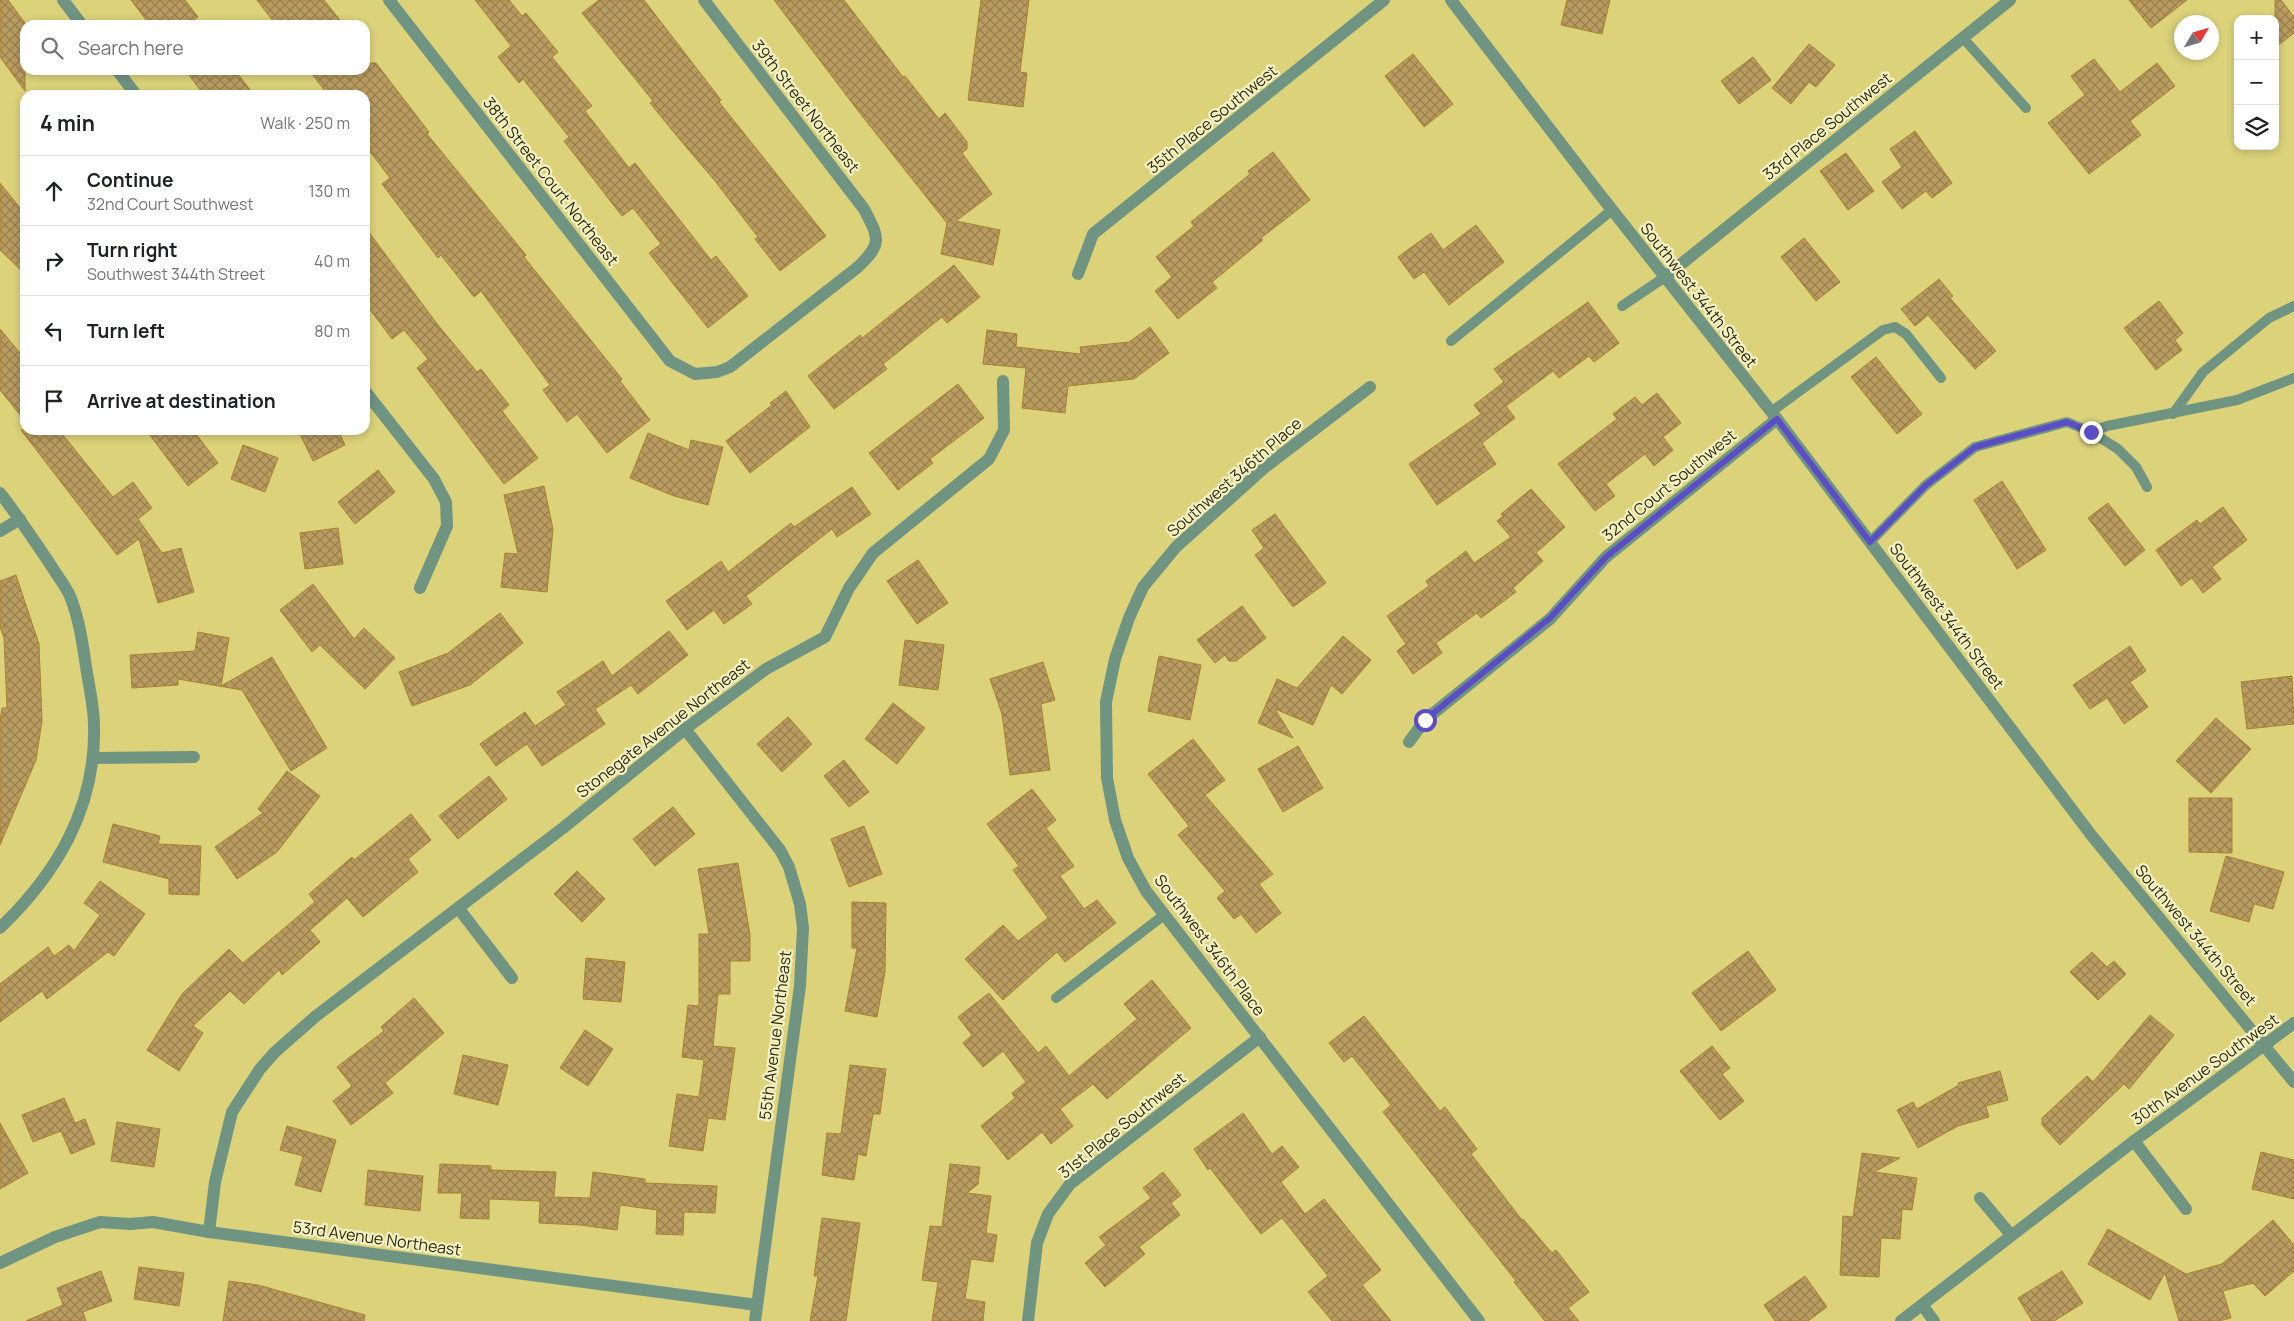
<!DOCTYPE html>
<html lang="en">
<head>
<meta charset="utf-8">
<style>
	:root { --surface:#fff; --page:#f2f2f2; --text:#202124; --muted:#757577; --line:#e0e0e0 }
	body { margin:0; font-family:Manrope,sans-serif; background:var(--page); color:var(--text) }
	.controls { position:absolute; right:15px; top:15px; display:grid; overflow:hidden; border-radius:10px; box-shadow:0 2px 8px #0003 }
	.controls button { width:45px; height:45px; display:grid; place-items:center; padding:0; border:0; border-bottom:1px solid var(--line); background:var(--surface); color:var(--text); font:25px sans-serif }
	.compass { position:absolute; left:2174px; top:15px; width:45px; height:45px; border-radius:50%; background:var(--surface); box-shadow:0 2px 8px #0003; rotate:52deg }
	.stop { position:absolute; width:15px; height:15px; margin:-11px; border:4px solid #5b4dc5; border-radius:50%; background:#fff }
	.stop.end { background:#5b4dc5; border-color:#fff; box-shadow:0 1px 5px #0008 }
	.list { margin:0; padding:0; list-style:none }
	h2 { display:flex; justify-content:space-between; align-items:center; height:65px; margin:0; padding:0 20px; font-size:21px }
	h2 small { font-size:16px; font-weight:400; color:var(--muted) }
	.list li { display:grid; grid-template-columns:32px 1fr auto; gap:15px; align-items:center; box-sizing:border-box; height:70px; padding:0 20px; border-top:1px solid var(--line) }
	.list b { display:block; font-size:19px; white-space:nowrap }
	.list p { margin:0; font-size:16px; white-space:nowrap; color:var(--muted) }
	.list em { font-size:16px; font-style:normal; color:var(--muted) }
	.icon { flex:none; width:28px; height:28px; fill:none; stroke:currentColor; stroke-width:2; stroke-linecap:round; stroke-linejoin:round }
	.map { position:relative; flex:none; width:2294px; height:1321px; overflow:hidden }
	.search { position:absolute; background:var(--surface); box-shadow:0 2px 8px #0003; left:20px; top:20px; width:350px; height:55px; display:flex; align-items:center; gap:12px; box-sizing:border-box; padding:0 18px; border-radius:15px; color:var(--muted); font-size:19px }
	.panel { position:absolute; background:var(--surface); box-shadow:0 2px 8px #0003; left:20px; top:90px; width:350px; height:345px; border-radius:15px }
	.map>svg:first-child { display:block }
	.building { fill:url(#building-cross-hatch); stroke:#a9822f }
	.lines { fill:none; stroke-linecap:round; stroke-linejoin:round }
	.service { stroke:#6f9482; stroke-width:10 }
	.minor { stroke:#6f9482; stroke-width:12 }
	.tertiary { stroke:#6f9482; stroke-width:12 }
	.route { stroke:#5b4dc5; stroke-width:6 }
	.labels { text-anchor:middle; dominant-baseline:central; stroke-width:4.5; stroke-linejoin:round; paint-order:stroke }
	.street-label { font-size:16px; fill:#312d06; stroke:#f5f1c7 }
</style>
</head>
<body>
<div class="map">
<svg width="2294" height="1321" viewBox="0 0 2294 1321">
	<defs>
		<pattern id="building-cross-hatch" width="8" height="8" patternUnits="userSpaceOnUse" patternTransform="scale(1.25)"><rect width="8" height="8" fill="#ba9c61"/><path d="M0 0l8 8M0 8l8-8" fill="none" stroke="#98804e"/></pattern>
	</defs>
	<rect width="100%" height="100%" fill="#dbd27a"/>
	<!-- building -->
	<g class="building">
		<path d="M0,0H8L25,23V91L0,57Z"/>
		<path d="M131,0H185L198,17L187,25H150Z"/>
		<path d="M257,0H324L344,25H276Z"/>
		<path d="M475,0H509L522,16L526,13L558,52L552,57L592,106L585,111L629,168L635,163L711,260L716,256L748,296L708,328L649,253L661,244L633,208L622,216L564,141L569,137L523,79L519,83L498,57L511,46Z"/>
		<path d="M599,0H644L721,100L719,102L826,236L780,271L755,239L758,237L715,181L676,135L650,103L653,101L582,13Z"/>
		<path d="M774,0H844L903,77L905,76L939,119L945,113L967,142V149L962,153L992,194L956,221L1000,230L993,265L941,254L947,223L859,112Z"/>
		<path d="M981,0H1029L1020,72L1027,73L1023,107L968,100Z"/>
		<path d="M1567,0H1610L1602,34L1561,25Z"/>
		<path d="M2129,0H2187L2151,28Z"/>
		<path d="M2275,0H2281L2294,17V33L2275,48Z"/>
		<path d="M1809,44L1835,65L1816,87L1809,82L1791,104L1772,88Z"/>
		<path d="M1413,54L1453,104L1424,127L1385,76Z"/>
		<path d="M1753,57L1771,80L1739,104L1721,81Z"/>
		<path d="M2094,59L2120,92L2157,63L2175,86L2130,121L2141,135L2089,174L2048,123L2085,95L2071,76Z"/>
		<path d="M368,63H376L429,132L427,134L526,255L524,257L622,379L620,381L650,420L607,453L577,414L567,422L543,390L550,385L481,291L474,297L441,255L438,258L382,184L390,178L365,145V95H328L309,70H365V65Z"/>
		<path d="M185,70H235L254,95H204Z"/>
		<path d="M1915,131L1952,183L1932,198L1926,191L1902,209L1882,182L1902,167L1890,149Z"/>
		<path d="M1273,152L1310,200L1261,238L1263,240L1212,282L1217,288L1178,319L1155,291L1172,277L1156,257L1194,226L1191,222L1250,174L1248,171Z"/>
		<path d="M1846,153L1874,191L1848,210L1820,171Z"/>
		<path d="M0,183L25,214V274L0,250Z"/>
		<path d="M1476,225L1504,262L1449,305L1424,272L1414,279L1398,257L1431,233L1443,250Z"/>
		<path d="M365,227L438,325L477,372L481,369L509,405L502,411L538,458L504,484L417,368L428,359L404,330L392,339L365,303Z"/>
		<path d="M1804,238L1840,282L1816,301L1781,257Z"/>
		<path d="M954,265L980,297L947,323L942,317L883,364L887,369L834,409L808,376L860,335L862,338Z"/>
		<path d="M1939,279L1953,296L1950,298L1996,351L1975,369L1928,315L1915,326L1901,309Z"/>
		<path d="M2159,301L2183,333L2175,340L2182,350L2156,370L2124,328Z"/>
		<path d="M1588,302L1619,343L1594,362L1589,356L1559,378L1553,371L1506,406L1515,418L1482,443L1496,464L1437,505L1409,464L1481,414L1474,405L1504,382L1494,369Z"/>
		<path d="M1150,327L1169,353L1134,379L1068,386L1065,413L1022,408L1026,368L983,364L987,330L1017,334L1016,347L1081,354L1080,347L1129,342Z"/>
		<path d="M0,329L25,359V421L0,390Z"/>
		<path d="M1876,357L1922,414L1897,434L1851,377Z"/>
		<path d="M958,384L984,418L930,459L933,463L898,490L869,453Z"/>
		<path d="M786,391L810,427L750,473L726,441L772,405L770,403Z"/>
		<path d="M1657,393L1681,423L1663,437L1673,450L1654,466L1645,454L1606,484L1615,496L1595,511L1558,464L1617,419L1613,414L1635,397L1642,405Z"/>
		<path d="M21,430H59L113,497L133,482L152,508L138,519L162,553L181,548L194,592L158,603L139,539L117,555Z"/>
		<path d="M146,430H193L218,463L188,486Z"/>
		<path d="M298,430H338L345,445L313,461Z"/>
		<path d="M648,433L689,450L691,440L723,447L708,505L674,496L630,478Z"/>
		<path d="M243,445L278,458L265,492L231,479Z"/>
		<path d="M378,470L395,492L355,524L338,502Z"/>
		<path d="M2002,481L2046,550L2017,569L1974,500Z"/>
		<path d="M544,486L553,529L547,592L501,587L505,553L518,554L504,495Z"/>
		<path d="M852,487L871,514L837,537L832,529L746,596L752,604L724,624L714,610L687,630L666,601L721,561L728,572L791,523L794,527Z"/>
		<path d="M1531,489L1565,527L1536,553L1543,561L1513,588L1516,592L1481,618L1477,613L1436,643L1442,653L1413,674L1397,651L1406,644L1387,616L1429,586L1426,581L1466,551L1474,563L1511,537L1497,521L1503,516L1501,514Z"/>
		<path d="M2108,503L2145,550L2125,566L2088,518Z"/>
		<path d="M2223,507L2247,540L2212,567L2221,579L2203,593L2192,578L2181,586L2156,550L2197,520L2200,524Z"/>
		<path d="M1275,514L1326,583L1293,607L1255,555L1264,548L1252,530Z"/>
		<path d="M338,528L343,564L305,569L300,533Z"/>
		<path d="M918,560L948,603L917,624L887,581Z"/>
		<path d="M16,575L39,644L42,721L36,760L0,845V721L2,708H7L4,638L0,627V581Z"/>
		<path d="M313,584L354,639L364,628L395,658L365,689L320,645L312,652L280,610Z"/>
		<path d="M1242,606L1266,638L1236,661H1229L1225,655L1215,663L1197,640Z"/>
		<path d="M500,613L523,643L470,685L412,706L399,672L448,653Z"/>
		<path d="M669,631L688,655L638,694L631,685L595,709L605,724L542,766L527,744L496,766L480,744L525,712L535,726L566,705L557,692L603,661L612,676Z"/>
		<path d="M198,632L229,638L221,686L272,657L327,748L291,771L242,690L178,679V685L132,688L130,655L195,651Z"/>
		<path d="M1343,636L1371,660L1342,694L1331,685L1313,725L1275,709L1293,738L1258,723L1277,679L1297,688Z"/>
		<path d="M905,640L944,645L938,690L899,685Z"/>
		<path d="M2130,646L2146,671L2130,682L2148,707L2124,724L2107,698L2090,709L2073,685Z"/>
		<path d="M1159,656L1201,665L1190,720L1148,711Z"/>
		<path d="M1043,662L1055,700L1041,704L1050,770L1010,775L1002,714L990,679Z"/>
		<path d="M2292,676L2294,724L2247,729L2241,682Z"/>
		<path d="M893,703L925,728L897,764L865,739Z"/>
		<path d="M788,717L812,744L782,772L757,744Z"/>
		<path d="M2216,718L2251,749L2211,793L2176,761Z"/>
		<path d="M1193,739L1225,780L1205,795L1273,874L1259,884L1281,913L1256,933L1241,914L1234,919L1217,898L1225,891L1178,835L1189,826L1148,774Z"/>
		<path d="M1298,746L1323,788L1283,812L1258,769Z"/>
		<path d="M844,760L869,792L849,807L824,776Z"/>
		<path d="M287,771L320,796L277,852L237,879L215,847L263,813L258,809Z"/>
		<path d="M489,776L507,799L458,839L439,816Z"/>
		<path d="M1032,789L1056,820L1046,828L1074,866L1060,876L1084,909L1097,900L1116,923L1065,962L1057,952L1003,1000L965,959L1003,925L1018,941L1048,918L1013,870L1019,866L987,824Z"/>
		<path d="M2189,798H2232V853L2189,852Z"/>
		<path d="M673,807L695,834L655,866L633,839Z"/>
		<path d="M411,814L431,840L408,859L418,872L363,917L347,898L310,930L320,942L282,975L279,970L244,1004L230,991L193,1026L203,1033L179,1071L147,1050L182,994L229,949L243,963L315,902L309,894L352,857L354,860Z"/>
		<path d="M113,824L160,836L158,844L201,846L199,895L169,894V879L103,862Z"/>
		<path d="M864,826L882,874L849,887L831,839Z"/>
		<path d="M2226,856L2284,872L2273,909L2254,904L2249,922L2210,911Z"/>
		<path d="M738,863L750,935V961H730V994H718L713,1046L735,1048L725,1120L708,1118L703,1151L669,1146L677,1094L699,1097L704,1060L682,1057L688,1005L699,1006V934H709L698,869Z"/>
		<path d="M577,871L605,899L582,922L554,894Z"/>
		<path d="M100,881L145,914L114,956L108,952L47,999L42,991L0,1022V984L48,947L54,956L69,945L74,951L100,915L84,903Z"/>
		<path d="M852,902L886,903L885,972L877,1017L845,1011L857,948H852Z"/>
		<path d="M1748,951L1776,990L1721,1031L1692,993Z"/>
		<path d="M2092,952L2107,967L2114,961L2126,974L2098,1000L2070,972Z"/>
		<path d="M586,958L625,962L621,1002L583,999Z"/>
		<path d="M1152,980L1191,1028L1107,1099L1093,1084L1060,1109L1073,1126L1051,1144L1042,1132L1008,1160L981,1126L1015,1098L1012,1093L1026,1082L1003,1051L983,1067L963,1043L972,1035L958,1017L989,993L1038,1053L1046,1046L1069,1076L1137,1019L1124,1004Z"/>
		<path d="M414,998L444,1033L385,1083L393,1093L351,1125L333,1101L352,1086L337,1067L384,1031L381,1027Z"/>
		<path d="M2150,1015L2174,1035L2129,1089L2124,1084L2060,1145L2042,1125V1118L2087,1076L2093,1082Z"/>
		<path d="M1364,1016L1440,1111L1445,1107L1477,1149L1471,1154L1522,1220L1523,1219L1552,1253L1556,1250L1589,1292L1568,1308L1579,1321H1545L1514,1282L1516,1281L1383,1112L1391,1105L1352,1056L1344,1062L1329,1043Z"/>
		<path d="M585,1030L613,1049L588,1086L560,1068Z"/>
		<path d="M1712,1046L1730,1068L1722,1074L1744,1101L1720,1120L1680,1071Z"/>
		<path d="M463,1055L508,1065L498,1105L454,1094Z"/>
		<path d="M850,1065L886,1069L880,1114H873L866,1156L858,1154L854,1180L822,1175L827,1133L841,1134Z"/>
		<path d="M2000,1071L2008,1100L1986,1106L1989,1117L1958,1126L1918,1148L1897,1110L1913,1102L1917,1109L1959,1085L1958,1083Z"/>
		<path d="M64,1098L75,1123L85,1119L95,1144L71,1154L61,1131L33,1142L22,1115Z"/>
		<path d="M1243,1113L1272,1154L1282,1146L1299,1167L1281,1182L1305,1214L1324,1199L1381,1270L1362,1285L1391,1321H1332L1308,1292L1328,1276L1282,1218L1261,1234L1210,1168L1208,1170L1194,1149Z"/>
		<path d="M117,1122L160,1129L154,1167L111,1161Z"/>
		<path d="M0,1123L28,1173L0,1189Z"/>
		<path d="M287,1126L336,1140L321,1192L295,1185L303,1156L280,1150Z"/>
		<path d="M2261,1152L2294,1160V1199L2252,1189Z"/>
		<path d="M1862,1153L1900,1158L1874,1172L1917,1178L1912,1210L1902,1209L1900,1239L1881,1238L1879,1277L1840,1275L1843,1216L1853,1217Z"/>
		<path d="M440,1164L491,1166V1170L556,1172L554,1197L590,1198L593,1172L645,1179V1183L717,1186L715,1213L684,1212L683,1235L656,1234L657,1210L620,1205L617,1230L580,1225L539,1223L540,1201L489,1199V1219L460,1218L462,1193H438Z"/>
		<path d="M950,1164L980,1167L978,1184L967,1193L991,1196L986,1233L997,1235L993,1262L971,1259L965,1299L985,1302L983,1321H932L938,1282L922,1280L930,1226L942,1227Z"/>
		<path d="M368,1170L423,1176L420,1211L365,1205Z"/>
		<path d="M1163,1172L1181,1195L1171,1203L1180,1215L1139,1247L1145,1254L1105,1287L1085,1263L1106,1245L1099,1237L1151,1198L1143,1188Z"/>
		<path d="M822,1218L860,1223L846,1321H810L818,1276H814Z"/>
		<path d="M2273,1220L2294,1245V1271L2265,1296L2253,1283L2223,1291L2231,1318L2219,1321H2179L2165,1273L2150,1300L2088,1264L2108,1229L2186,1274L2222,1264Z"/>
		<path d="M139,1267L184,1273L179,1306L134,1299Z"/>
		<path d="M101,1271L112,1301L83,1312L86,1321H26L63,1305L57,1288Z"/>
		<path d="M2062,1271L2083,1303L2054,1321H2032L2018,1298Z"/>
		<path d="M1805,1276L1827,1307L1808,1321H1775L1764,1305Z"/>
		<path d="M229,1281L258,1285L365,1315L364,1321H223Z"/>
	</g>
	<g class="lines">
		<!-- service -->
		<g class="service">
			<path d="M1963,38L2026,108"/>
			<path d="M1622,306L1665,277"/>
			<path d="M1451,341L1612,210"/>
			<path d="M1771,412L1883,330L1895,327L1906,334L1941,378"/>
			<path d="M2173,414L2203,372L2269,318L2294,306"/>
			<path d="M2091,432L2107,426L2237,400L2294,378"/>
			<path d="M1870,542L1926,485L1975,447L2067,422L2091,432L2118,449L2136,467L2147,487"/>
			<path d="M1056,998L1164,915"/>
		</g>
		<!-- minor -->
		<g class="minor">
			<path d="M63,0L82,25"/>
			<path d="M389,0L670,361L695,374L717,372L730,367L858,267C883,243 879,238 864,209L704,0"/>
			<path d="M117,70L136,95"/>
			<path d="M1078,274L1093,234L1384,0"/>
			<path d="M1665,277L2010,0"/>
			<path d="M1370,387L1264,468L1176,547L1143,587L1129,618L1115,659L1106,702L1107,778L1115,820L1128,858L1146,891L1479,1321"/>
			<path d="M365,391L434,479L446,502L447,526L420,588"/>
			<path d="M0,493C18,516 34,540 50,564C56,574 65,585 70,596C80,621 83,647 87,673C90,690 94,709 94,726C96,808 57,873 0,928"/>
			<path d="M0,531L20,519"/>
			<path d="M685,729L780,850L789,867L800,904L803,928L800,986L755,1321"/>
			<path d="M1409,742L1425,720L1550,619L1606,557L1777,419"/>
			<path d="M93,758L194,757"/>
			<path d="M459,909L512,978"/>
			<path d="M2134,1141L2186,1209"/>
			<path d="M1980,1198L2011,1235"/>
			<path d="M209,1232L215,1182L232,1112L260,1069L275,1052L316,1016L563,828L685,729L766,669L825,637L849,588L873,553L989,459L1004,430L1003,381"/>
			<path d="M0,1263L55,1237L100,1222L130,1224L153,1222L209,1232L757,1305"/>
			<path d="M1922,1305L1934,1321"/>
			<path d="M1028,1321L1037,1243L1048,1214L1070,1184L1260,1037"/>
			<path d="M1901,1321L2134,1141L2294,1023"/>
		</g>
		<!-- tertiary -->
		<path class="tertiary" d="M1451,0L1598,192L1777,419L2092,836L2294,1082"/>
	</g>
	<g class="lines">
		<!-- route -->
		<path class="route" d="M1425,720L1550,618L1606,557L1777,419L1870,542L1926,485L1975,447L2067,422L2091,432"/>
	</g>
	<g class="labels">
		<!-- street labels -->
		<g class="street-label">
			<text transform="translate(806 106) rotate(52)">39th Street Northeast</text>
			<text transform="translate(1212 119) rotate(-39)">35th Place Southwest</text>
			<text transform="translate(1827 126) rotate(-39)">33rd Place Southwest</text>
			<text transform="translate(551 181) rotate(52)">38th Street Court Northeast</text>
			<text transform="translate(1699 295) rotate(52)">Southwest 344th Street</text>
			<text transform="translate(1234 477) rotate(-41)">Southwest 346th Place</text>
			<text transform="translate(1669 485) rotate(-39)">32nd Court Southwest</text>
			<text transform="translate(1947 616) rotate(53)">Southwest 344th Street</text>
			<text transform="translate(663 728) rotate(-38)">Stonegate Avenue Northeast</text>
			<text transform="translate(2196 935) rotate(50)">Southwest 344th Street</text>
			<text transform="translate(1210 945) rotate(53)">Southwest 346th Place</text>
			<text transform="translate(775 1035) rotate(-83)">55th Avenue Northeast</text>
			<text transform="translate(2205 1069) rotate(-36)">30th Avenue Southwest</text>
			<text transform="translate(1122 1125) rotate(-39)">31st Place Southwest</text>
			<text transform="translate(377 1238) rotate(8)">53rd Avenue Northeast</text>
		</g>
	</g>
</svg>
<div class="controls">
<button>+</button>
<button>−</button>
<button><svg class="icon" aria-label="layers" viewBox="0 0 24 24"><path d="M12 4l9 5-9 5-9-5zM3 14l9 5 9-5"/></svg></button>
</div>
<svg class="compass" viewBox="-18 -18 36 36"><path d="M0-13l5 13h-10z" fill="#e53935"/><path d="M0 13l5-13h-10z" fill="#757577"/></svg>
<div class="stop" style="left:1425px;top:720px"></div>
<div class="stop end" style="left:2091px;top:432px"></div>
<div class="search"><svg class="icon" aria-label="search" viewBox="0 0 24 24"><circle cx="10" cy="10" r="6"/><path d="M15 15l6 6"/></svg>Search here</div>
<section class="panel">
<h2>4 min<small>Walk · 250 m</small></h2>
<ul class="list">
<li><svg class="icon" aria-label="ahead" viewBox="0 0 24 24"><path d="M12 20V5M6 11l6-6 6 6"/></svg><div><b>Continue</b><p>32nd Court Southwest</p></div><em>130 m</em></li>
<li><svg class="icon" aria-label="right" viewBox="0 0 24 24"><path d="M7 20v-9h11M14 6l5 5-5 5"/></svg><div><b>Turn right</b><p>Southwest 344th Street</p></div><em>40 m</em></li>
<li><svg class="icon" aria-label="left" viewBox="0 0 24 24"><path d="M17 20v-9H6M10 6l-5 5 5 5"/></svg><div><b>Turn left</b></div><em>80 m</em></li>
<li><svg class="icon" aria-label="arrive" viewBox="0 0 24 24"><path d="M6 21V4h12l-3 4 3 4H6"/></svg><div><b>Arrive at destination</b></div></li>
</ul>
</section>
</div>
</body>
</html>
